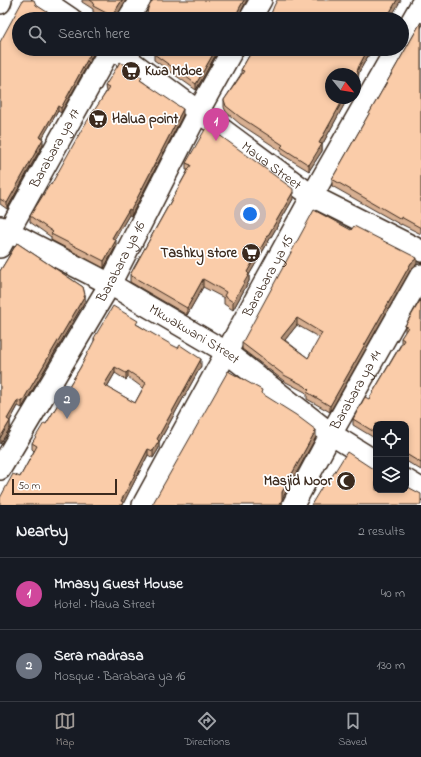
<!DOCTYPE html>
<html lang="en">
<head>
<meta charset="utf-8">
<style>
	:root { --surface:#171b24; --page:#20242c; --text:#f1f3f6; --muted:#9ea1a6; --line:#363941; --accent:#9f9995 }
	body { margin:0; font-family:"Indie Flower",sans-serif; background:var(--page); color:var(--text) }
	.controls { position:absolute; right:12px; bottom:12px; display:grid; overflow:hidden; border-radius:8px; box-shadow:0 2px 6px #0003 }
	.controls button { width:36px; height:36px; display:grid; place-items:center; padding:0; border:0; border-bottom:1px solid var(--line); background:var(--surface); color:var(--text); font:20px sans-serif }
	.compass { position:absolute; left:325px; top:68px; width:36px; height:36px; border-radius:50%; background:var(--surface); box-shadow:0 2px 6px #0003; rotate:120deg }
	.scale { position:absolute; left:12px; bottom:10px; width:105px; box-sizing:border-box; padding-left:4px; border:2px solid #3b2a1e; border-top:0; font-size:11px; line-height:14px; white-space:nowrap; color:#3b2a1e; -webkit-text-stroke:3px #fff; paint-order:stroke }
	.you { position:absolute; left:250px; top:214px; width:14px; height:14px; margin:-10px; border:3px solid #fff; border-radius:50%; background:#1a73e8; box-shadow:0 0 0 6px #1a73e833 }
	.badge { display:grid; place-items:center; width:26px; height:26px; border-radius:50%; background:var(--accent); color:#fff; font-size:13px; font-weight:700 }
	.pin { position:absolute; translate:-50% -33px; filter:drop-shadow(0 1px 2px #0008) }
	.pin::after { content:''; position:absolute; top:21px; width:14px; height:12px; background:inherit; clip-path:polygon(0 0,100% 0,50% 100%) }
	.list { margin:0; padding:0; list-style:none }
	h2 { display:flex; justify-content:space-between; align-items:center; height:52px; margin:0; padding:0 16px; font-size:17px }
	h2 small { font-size:13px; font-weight:400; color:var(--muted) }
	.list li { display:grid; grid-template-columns:26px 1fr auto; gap:12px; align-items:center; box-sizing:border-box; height:72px; padding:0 16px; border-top:1px solid var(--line) }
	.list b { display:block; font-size:15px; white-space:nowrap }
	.list p { margin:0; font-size:13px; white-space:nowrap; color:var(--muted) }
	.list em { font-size:13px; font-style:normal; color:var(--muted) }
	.icon { flex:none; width:22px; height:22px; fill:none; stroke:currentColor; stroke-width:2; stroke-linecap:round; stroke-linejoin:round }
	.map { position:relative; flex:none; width:421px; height:505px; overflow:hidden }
	.search { position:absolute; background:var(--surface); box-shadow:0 2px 6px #0003; left:12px; right:12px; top:12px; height:44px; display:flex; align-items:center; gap:10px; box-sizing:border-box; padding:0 14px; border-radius:22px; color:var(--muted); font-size:15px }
	.sheet { height:196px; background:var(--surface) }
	nav { display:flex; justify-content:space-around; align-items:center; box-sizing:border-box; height:56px; border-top:1px solid var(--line); background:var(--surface); font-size:11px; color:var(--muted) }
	nav a { display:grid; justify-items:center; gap:2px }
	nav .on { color:var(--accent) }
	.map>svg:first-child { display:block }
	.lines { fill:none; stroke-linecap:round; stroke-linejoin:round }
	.minor-casing { stroke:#3b2a1e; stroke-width:24 }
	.minor { stroke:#fff; stroke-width:21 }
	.wall { fill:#d7af91; stroke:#3b2a1e; fill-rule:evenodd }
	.shaded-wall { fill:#af8f76; stroke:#3b2a1e }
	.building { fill:#facca9; stroke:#3b2a1e; fill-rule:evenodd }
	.labels { text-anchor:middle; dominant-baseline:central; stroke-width:3.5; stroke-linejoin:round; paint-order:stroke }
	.poi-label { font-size:14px; font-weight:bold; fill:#3b2a1e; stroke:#fff; text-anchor:start }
	.street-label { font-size:14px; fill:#3b2a1e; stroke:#fff }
</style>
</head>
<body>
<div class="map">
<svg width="421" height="505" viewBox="0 0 421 505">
	<rect width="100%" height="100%" fill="#fff"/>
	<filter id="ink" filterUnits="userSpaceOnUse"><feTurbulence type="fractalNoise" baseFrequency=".025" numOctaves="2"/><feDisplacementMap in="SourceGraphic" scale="8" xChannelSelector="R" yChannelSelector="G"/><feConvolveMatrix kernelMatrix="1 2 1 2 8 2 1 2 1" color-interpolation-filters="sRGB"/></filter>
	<g filter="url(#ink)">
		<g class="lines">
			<!-- minor casing -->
			<g class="minor-casing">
				<g id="minor">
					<path d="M43,0L71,19"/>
					<path d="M0,3L1,0"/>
					<path d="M128,19L140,0"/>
					<path d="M250,19L261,0"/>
					<path d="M402,38L421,5"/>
					<path id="s1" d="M114,49L312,196L421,251"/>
					<path id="s2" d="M0,227L110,284L226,352L331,434L376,462"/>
					<path id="s3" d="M0,247L110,49"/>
					<path id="s4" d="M0,469L110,284L198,112L233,49"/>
					<path d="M406,480L421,489"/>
					<path id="s5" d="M143,505L312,196L396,49"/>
					<path id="s6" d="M293,505L331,434L421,275"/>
				</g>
			</g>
			<!-- minor -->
			<use href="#minor" class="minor"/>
		</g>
		<!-- wall -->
		<g class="wall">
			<path d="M82,0H126L115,19H105L93,12V9L82,2Z"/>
			<path d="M36,5L96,49L61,113L58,111L42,138L43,144L7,209L0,204V42Z"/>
			<path d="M421,22V234L401,224V225L332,186V179Z"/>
			<path d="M148,49H219L196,90L154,60V54L155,53Z"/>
			<path d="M253,49H372L359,72L358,79L322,145V151L309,171L281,154V151L240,124L226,112L224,107V100L241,74V70Z"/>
			<path d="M142,81L183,115L131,216L129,215L115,239L116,246L104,268L51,240V237L30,222V216L51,185L106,92L105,86Z"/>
			<path d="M186,163L293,199L249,275V281L233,310L224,304V298L203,287L187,315L130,282V275L188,170H186Z"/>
			<path d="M351,230L417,264L411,269L330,412L307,399V394L305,392L284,381L242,349V343ZM297,325L320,338L308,358L285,340Z"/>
			<path d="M17,243L83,287L85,295V301L22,408L18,406L10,421V428L0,444V271Z"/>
			<path d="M421,299V470L406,461V424H376V439L353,425V419L369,399L401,344V338L405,332V326Z"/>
			<path d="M138,325L201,366L159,442V448L153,458L148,455L123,504V505L20,477L34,451L32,449V443L46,424L80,368L94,342V338ZM115,373L126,380L128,377L143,388L135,403L107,387Z"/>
		</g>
		<!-- shaded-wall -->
		<g class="shaded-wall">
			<path d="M122,0H126L115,19H112V16Z"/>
			<path d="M244,0H247L237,19H234L240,7Z"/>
			<path d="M397,0H401L390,19H386Z"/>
			<path d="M93,49H96L61,113V108Z"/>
			<path d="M216,49H219L196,90V84Z"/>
			<path d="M368,49H372L359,72L358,79L355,85V78L359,66Z"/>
			<path d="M344,98H348L322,145V151L309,171V165L319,143Z"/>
			<path d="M58,106V111L40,142V137Z"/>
			<path d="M183,109V115L131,216V210Z"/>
			<path d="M43,139V144L7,209V203Z"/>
			<path d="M293,192V199L249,275V281L233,310V302L247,272Z"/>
			<path d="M129,209V215L112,244V238Z"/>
			<path d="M116,240V246L104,268V261Z"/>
			<path d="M417,258V264L411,269L330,412V406L411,263Z"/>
			<path d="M203,279V287L187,315V308Z"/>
			<path d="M85,295V301L22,408V402Z"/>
			<path d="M297,318V325L281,345V338Z"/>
			<path d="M201,359V366L159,442V448L153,458V451L157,439Z"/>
			<path d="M115,367V373L104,392V385Z"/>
			<path d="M128,371V377L126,380V373Z"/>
			<path d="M18,400V406L7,426V419Z"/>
			<path d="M10,421V428L0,444V438Z"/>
			<path d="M316,430V437L282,499V505H279L282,492Z"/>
			<path d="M148,449V455L123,504V505H121V501Z"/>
		</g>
		<!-- building -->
		<g class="building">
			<path d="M23,0H34L36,5L58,19H19V49H93L61,108L58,106L40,137L43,139L7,203L0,199V42Z"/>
			<path d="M90,0H122L112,16L93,6L94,3Z"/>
			<path d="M153,0H244L240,7L234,19H145L147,14L148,8Z"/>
			<path d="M277,0H397L386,19H269L274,6Z"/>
			<path d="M421,22V228L401,217V219L332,179Z"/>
			<path d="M158,49H216L196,84L154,54Z"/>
			<path d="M253,49H368L359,66L357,71L358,72L355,78V74H331V98H344L319,143L322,144L309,165L281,147L283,145L240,117L226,106L224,100L244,71L241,70Z"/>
			<path d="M120,62L142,78L140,80L183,109L131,210L129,209L112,238L116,240L104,261L51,234L53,232L30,216L50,184L51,185L82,129L109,88L105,86Z"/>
			<path d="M207,126L293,189V192L247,272L249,274L233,302L224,296L226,292L203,279L187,308L130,275L191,165L186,163Z"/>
			<path d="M314,210L351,230L354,226L417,258L411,263L330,406L307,392L309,390L305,386L284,375L242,343ZM297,318L322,333L308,358L281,338Z"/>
			<path d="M17,243L83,287L85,295L22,402L18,400L7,419L10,421L0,438V271Z"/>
			<path d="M421,299V463L406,454V424H376V433L353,419L365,397L369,399L404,340L401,338L408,327L405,326Z"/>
			<path d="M113,306L138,321L136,324L172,345L178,348L180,345L201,359L157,439L159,441L153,451L148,449L121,501L123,502L122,505H0V498L13,474L20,477L37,446L32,443L44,423L46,424L80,368L95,339L94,338ZM115,367L126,373L128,371L146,383L135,403L104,385Z"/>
			<path d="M228,371L262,390L261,393L296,415L316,430L282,492V500L279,505H152Z"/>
			<path d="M347,452L376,471V490H406V486L421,494V505H311L326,480L329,481Z"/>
		</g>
	</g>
	<!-- icons -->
	<defs>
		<g id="supermarket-disc" transform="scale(1)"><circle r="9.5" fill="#3b2a1e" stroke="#fff"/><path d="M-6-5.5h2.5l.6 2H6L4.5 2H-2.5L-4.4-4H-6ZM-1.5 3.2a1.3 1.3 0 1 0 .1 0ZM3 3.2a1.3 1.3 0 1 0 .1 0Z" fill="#fff"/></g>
		<g id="mosque-disc" transform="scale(1)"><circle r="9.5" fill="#3b2a1e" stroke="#fff"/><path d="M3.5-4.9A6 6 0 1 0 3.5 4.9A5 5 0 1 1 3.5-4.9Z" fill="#fff"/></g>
	</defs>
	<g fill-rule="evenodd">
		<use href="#supermarket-disc" x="131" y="71"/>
		<use href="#supermarket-disc" x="98" y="119"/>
		<use href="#supermarket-disc" x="251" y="253"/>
		<use href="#mosque-disc" x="346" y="481"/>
	</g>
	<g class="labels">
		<!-- poi labels -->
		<g class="poi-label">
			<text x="145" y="71">Kwa Mdoe</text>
			<text x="112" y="119">Halua point</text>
			<text x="237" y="253" text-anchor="end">Tashky store</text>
			<text x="332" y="481" text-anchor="end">Masjid Noor</text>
		</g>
		<!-- street labels -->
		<g class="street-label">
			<text stroke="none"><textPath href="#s3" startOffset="113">Barabara ya 17</textPath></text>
			<text stroke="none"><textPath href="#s1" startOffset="196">Maua Street</textPath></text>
			<text stroke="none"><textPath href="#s4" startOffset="240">Barabara ya 16</textPath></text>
			<text stroke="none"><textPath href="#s5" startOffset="261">Barabara ya 15</textPath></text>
			<text stroke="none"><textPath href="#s2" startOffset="222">Mkwakwani Street</textPath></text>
			<text stroke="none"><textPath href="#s6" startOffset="131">Barabara ya 14</textPath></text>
		</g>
	</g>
</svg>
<div class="controls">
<button><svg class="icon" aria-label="locate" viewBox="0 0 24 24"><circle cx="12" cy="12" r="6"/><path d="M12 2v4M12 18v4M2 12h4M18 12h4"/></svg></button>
<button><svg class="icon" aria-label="layers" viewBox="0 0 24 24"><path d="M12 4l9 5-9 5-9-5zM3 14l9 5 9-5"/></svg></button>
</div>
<svg class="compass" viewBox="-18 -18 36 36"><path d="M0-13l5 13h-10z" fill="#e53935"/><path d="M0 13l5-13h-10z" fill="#9ea1a6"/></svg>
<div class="scale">50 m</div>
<div class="you"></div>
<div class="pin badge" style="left:216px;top:141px;background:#d1479c">1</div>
<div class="pin badge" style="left:67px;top:419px;background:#6b7280">2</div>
<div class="search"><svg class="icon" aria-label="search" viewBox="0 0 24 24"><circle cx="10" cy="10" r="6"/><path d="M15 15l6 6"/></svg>Search here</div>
</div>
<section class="sheet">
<h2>Nearby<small>2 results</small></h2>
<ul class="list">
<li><span class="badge" style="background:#d1479c">1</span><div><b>Mmasy Guest House</b><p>Hotel · Maua Street</p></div><em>40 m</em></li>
<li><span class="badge" style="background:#6b7280">2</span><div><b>Sera madrasa</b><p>Mosque · Barabara ya 16</p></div><em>130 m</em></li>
</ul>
</section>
<nav>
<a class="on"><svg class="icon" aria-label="map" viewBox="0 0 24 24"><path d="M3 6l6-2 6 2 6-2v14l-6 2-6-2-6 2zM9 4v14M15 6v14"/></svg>Map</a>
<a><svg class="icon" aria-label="directions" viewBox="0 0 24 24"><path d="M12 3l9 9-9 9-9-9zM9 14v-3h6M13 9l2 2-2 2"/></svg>Directions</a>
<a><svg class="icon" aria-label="saved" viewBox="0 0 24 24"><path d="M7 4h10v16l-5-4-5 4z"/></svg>Saved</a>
</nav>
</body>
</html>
